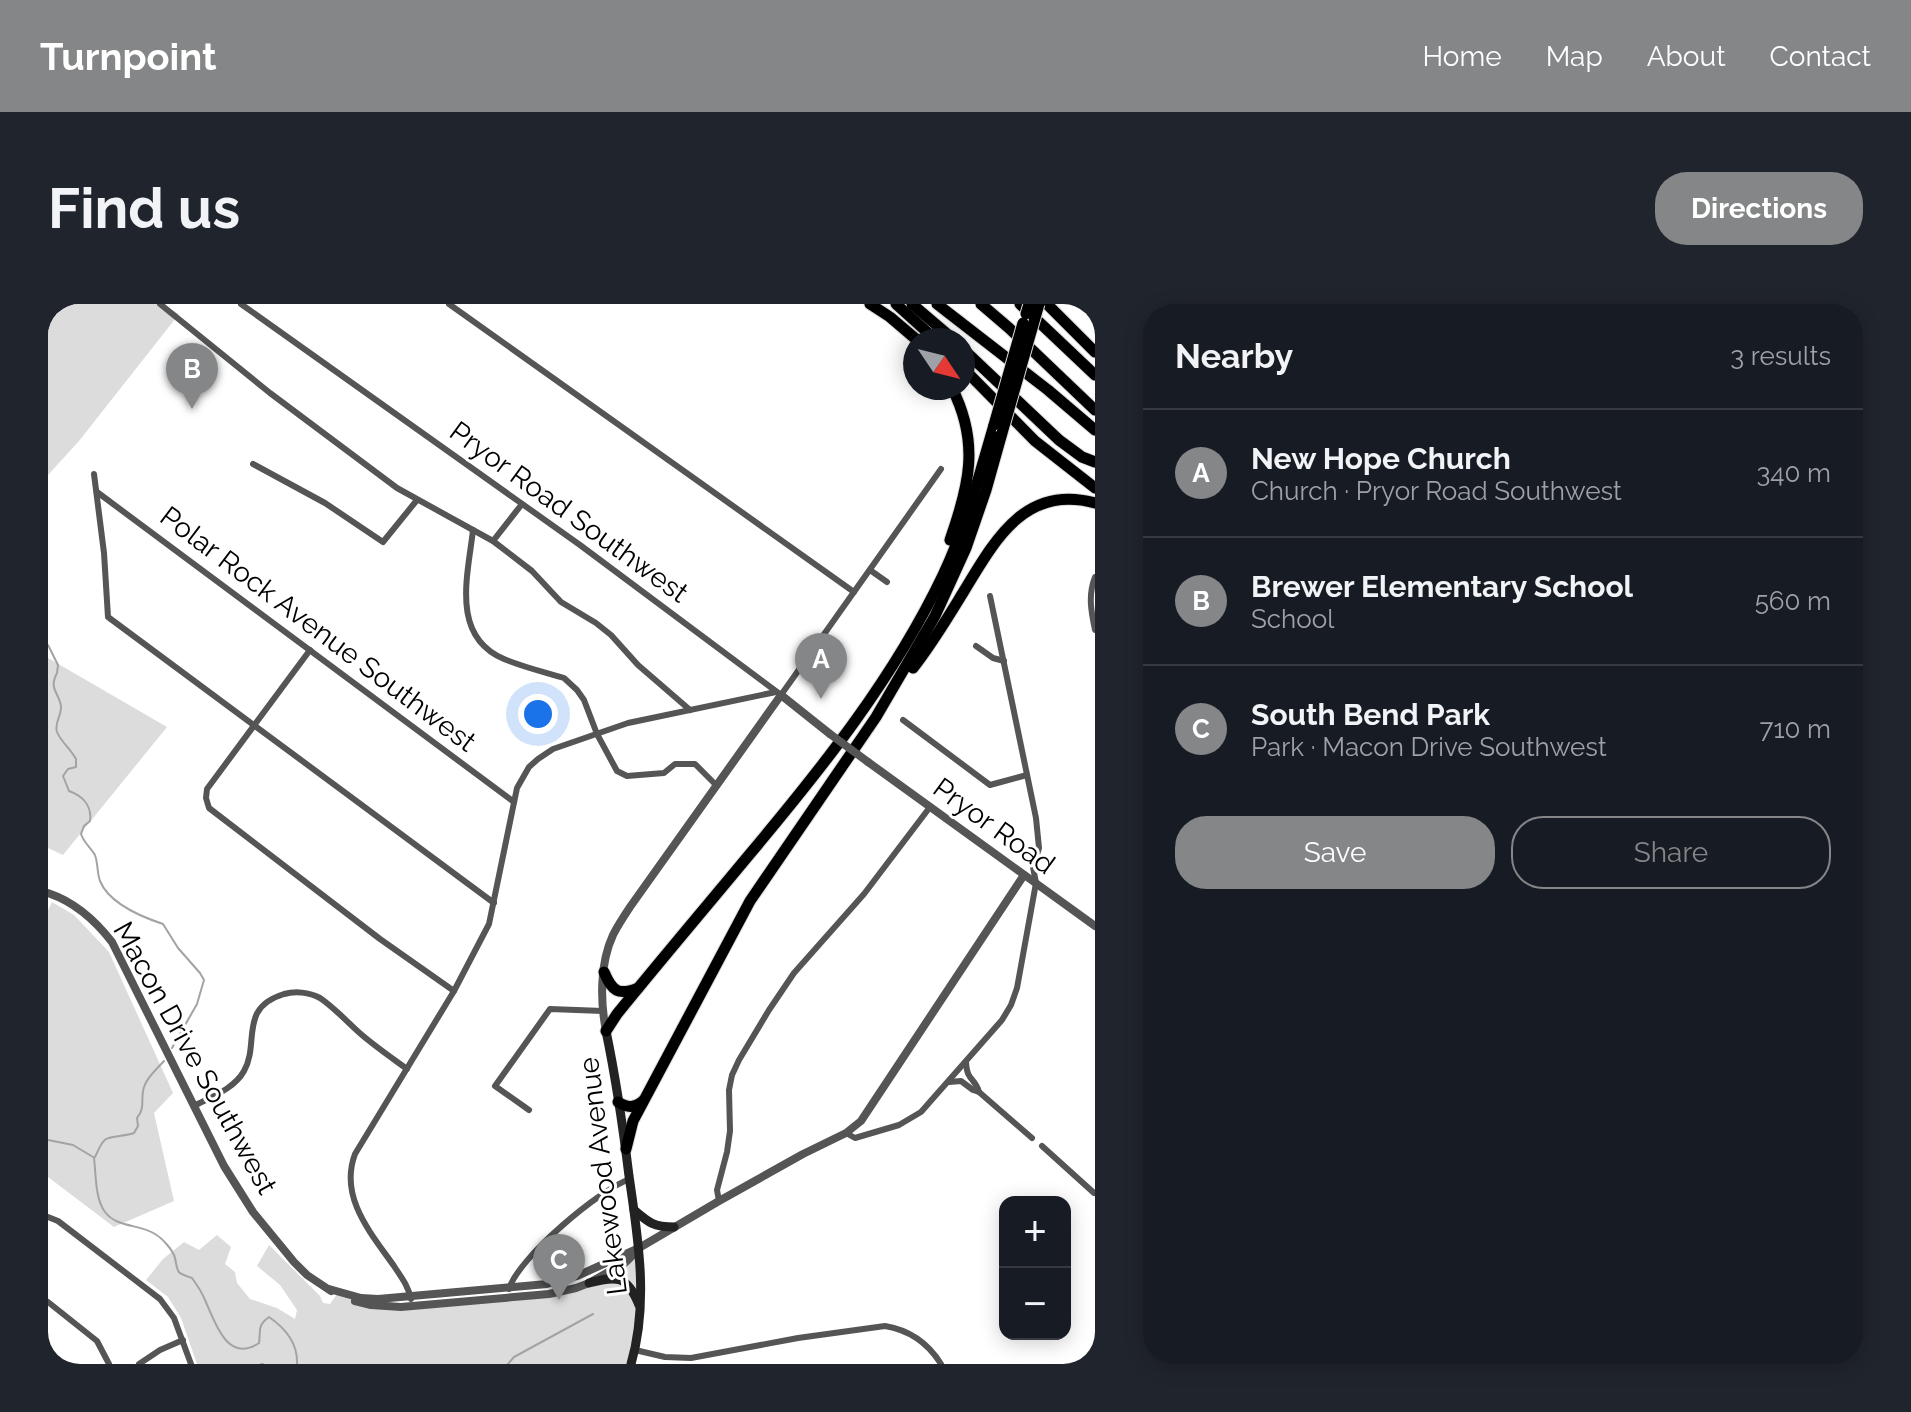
<!DOCTYPE html>
<html lang="en">
<head>
<meta charset="utf-8">
<style>
	:root { --surface:#171b24; --page:#20242c; --text:#f1f3f6; --muted:#9ea1a6; --line:#363941; --accent:#858687 }
	body { margin:0; font-family:Raleway,sans-serif; background:var(--page); color:var(--text) }
	.controls { position:absolute; right:24px; bottom:24px; display:grid; overflow:hidden; border-radius:16px; box-shadow:0 4px 20px #0003 }
	.controls button { width:72px; height:72px; display:grid; place-items:center; padding:0; border:0; border-bottom:2px solid var(--line); background:var(--surface); color:var(--text); font:40px sans-serif }
	.compass { position:absolute; left:855px; top:24px; width:72px; height:72px; border-radius:50%; background:var(--surface); box-shadow:0 4px 20px #0003; rotate:125deg }
	.you { position:absolute; left:490px; top:410px; width:28px; height:28px; margin:-20px; border:6px solid #fff; border-radius:50%; background:#1a73e8; box-shadow:0 0 0 12px #1a73e833 }
	.badge { display:grid; place-items:center; width:52px; height:52px; border-radius:50%; background:var(--accent); color:#fff; font-size:26px; font-weight:700 }
	.pin { position:absolute; translate:-50% -66px; filter:drop-shadow(0 2px 4px #0008) }
	.pin::after { content:''; position:absolute; top:42px; width:28px; height:24px; background:inherit; clip-path:polygon(0 0,100% 0,50% 100%) }
	.list { margin:0; padding:0; list-style:none }
	h2 { display:flex; justify-content:space-between; align-items:center; height:104px; margin:0; padding:0 32px; font-size:34px }
	h2 small { font-size:26px; font-weight:400; color:var(--muted) }
	.list li { display:grid; grid-template-columns:52px 1fr auto; gap:24px; align-items:center; box-sizing:border-box; height:128px; padding:0 32px; border-top:2px solid var(--line) }
	.list b { display:block; font-size:30px; white-space:nowrap }
	.list p { margin:0; font-size:26px; white-space:nowrap; color:var(--muted) }
	.list em { font-size:26px; font-style:normal; color:var(--muted) }
	.actions { display:flex; gap:16px; padding:24px 32px }
	.actions a { flex:1; padding:18px 0; border:2px solid var(--accent); border-radius:32px; text-align:center; font-size:28px; color:var(--accent) }
	.actions .main { background:var(--accent); color:#fff }
	.map { position:relative; flex:none; width:1047px; height:1060px; overflow:hidden; border-radius:32px }
	header { display:flex; align-items:center; gap:48px; box-sizing:border-box; height:112px; padding:0 40px; background:var(--accent); color:#fff }
	header strong { font-size:38px }
	nav { display:flex; gap:44px; margin-inline-start:auto; font-size:28px }
	.intro { display:flex; align-items:center; justify-content:space-between; box-sizing:border-box; height:192px; padding:0 48px }
	h1 { margin:0; font-size:56px }
	.button { padding:20px 36px; border-radius:32px; background:var(--accent); color:#fff; font-size:28px; font-weight:700 }
	main { display:flex; gap:48px; padding:0 48px }
	aside { flex:1; background:var(--surface); border-radius:32px; box-shadow:0 4px 20px #0003 }
	.map>svg:first-child { display:block }
	.green { fill:#dcdcdc }
	.lines { fill:none; stroke-linecap:round; stroke-linejoin:round }
	.stream { stroke:#a3a3a3; stroke-width:2 }
	.motorway-casing { stroke:#dbdbdb; stroke-width:13 }
	.minor { stroke:#555; stroke-width:6 }
	.tertiary { stroke:#555; stroke-width:8 }
	.secondary { stroke:#222; stroke-width:9 }
	.motorway { stroke:#000; stroke-width:11 }
	.motorway-bridge-casing { stroke:#dbdbdb; stroke-width:13; stroke-linecap:butt }
	.tertiary-bridge { stroke:#555; stroke-width:8 }
	.motorway-bridge { stroke:#000; stroke-width:11 }
	.labels { text-anchor:middle; dominant-baseline:central; stroke-width:6; stroke-linejoin:round; paint-order:stroke }
	.street-label { font-size:28px; fill:#000; stroke:#fff }
</style>
</head>
<body>
<header>
<strong>Turnpoint</strong>
<nav><a>Home</a><a>Map</a><a>About</a><a>Contact</a></nav>
</header>
<div class="intro"><h1>Find us</h1><a class="button">Directions</a></div>
<main>
<div class="map">
<svg width="1047" height="1060" viewBox="0 0 1047 1060">
	<rect width="100%" height="100%" fill="#fff"/>
	<!-- green -->
	<g class="green">
		<path d="M0,0H112L131,10L31,137L0,171Z"/>
		<path d="M0,354L119,423L15,551L0,544Z"/>
		<path d="M4,598L26,611L61,648L125,789L106,809L126,897L66,923L0,873V606Z"/>
		<path d="M169,931L183,943L177,960L187,968L189,979L202,995L229,1004L247,1015L249,1006L232,981L209,962L221,941L272,992L275,999L282,1000L289,990L364,1002L528,984L591,944L587,1046L583,1060H149L133,1014L120,993L98,976L115,955L136,938L151,946Z"/>
	</g>
	<g class="lines">
		<!-- stream -->
		<g class="stream">
			<path d="M0,341L10,361L9,369C0,386 12,389 13,403C13,413 6,419 9,428C13,438 23,445 28,455V463L20,465L15,472L21,487C35,492 44,502 42,517L36,522L33,530C36,539 43,544 47,551C50,559 49,569 52,577C61,599 94,613 115,620L130,644L152,669L156,676L149,700L124,744"/>
			<path d="M0,836L25,841L45,853"/>
			<path d="M47,853C50,847 53,838 58,835C63,832 78,832 86,829L90,822L89,814C98,803 92,795 96,783C99,773 109,765 116,757"/>
			<path d="M46,854C48,870 47,895 57,908C69,924 92,920 107,930C114,934 125,946 127,954C130,969 128,969 144,974C149,981 154,988 157,996C167,1018 179,1060 211,1039C213,1025 209,1022 221,1013C237,1024 250,1040 249,1060"/>
			<path d="M213,1060H215"/>
			<path d="M460,1060L466,1053L545,1010"/>
		</g>
		<!-- motorway casing -->
		<g class="motorway-casing">
			<g id="motorway">
				<path d="M822,0L842,13L869,36"/>
				<path d="M848,0L888,36"/>
				<path d="M864,0L906,36"/>
				<path d="M889,0L1000,86L1047,126"/>
				<path d="M933,0L961,24L1047,106"/>
				<path d="M972,0L1047,71"/>
				<path d="M999,0L1047,48"/>
				<path d="M915,45L1011,136L1034,153L1047,158"/>
				<path d="M915,64L987,137L1047,184"/>
				<path d="M902,236C921,182 932,139 904,84"/>
				<path d="M865,364C884,340 900,313 916,287C947,236 977,180 1047,199"/>
				<path d="M556,668C564,687 570,692 590,684"/>
				<path d="M558,727L569,710C612,657 657,604 701,551C774,464 846,374 895,271C918,223 931,172 946,121"/>
				<path d="M570,798C579,804 587,804 595,797"/>
				<path d="M578,845L585,817L702,597L828,413L887,312L918,244L938,186L954,129"/>
			</g>
		</g>
		<!-- minor -->
		<g class="minor">
			<path d="M112,0L222,89L349,184L445,237L484,267L513,298L548,319L563,331L590,361L642,406"/>
			<path d="M193,0L532,241L733,391L893,165"/>
			<path d="M401,0L806,288"/>
			<path d="M205,160L277,199L335,238L369,196"/>
			<path d="M46,170L56,249L60,313L446,599"/>
			<path d="M49,188L466,498"/>
			<path d="M425,226C420,271 402,332 456,355C475,363 496,368 516,374L529,386L536,396L549,430L569,467L579,472L616,469L627,460H647L668,481"/>
			<path d="M445,237L474,200"/>
			<path d="M822,266L839,278"/>
			<path d="M1047,273C1040,291 1043,307 1047,326"/>
			<path d="M928,342L945,354L956,357"/>
			<path d="M262,346L159,485L158,494L161,504L332,635L406,687"/>
			<path d="M855,416L942,481L979,471"/>
			<path d="M918,758C919,778 927,773 931,788"/>
			<path d="M901,778L913,777L925,786L931,788L984,834"/>
			<path d="M146,802C163,793 186,785 196,767C212,739 190,704 236,690C247,687 261,688 272,694C287,704 300,719 314,731C328,743 344,754 359,765"/>
			<path d="M481,806L447,782L502,705L555,707"/>
			<path d="M798,829L807,834L851,821L873,808L954,716L963,701L969,684L988,579L985,563L991,544L988,514L942,292"/>
			<path d="M994,842L1046,889"/>
			<path d="M671,897L669,886L679,848L682,827L681,786L684,771L691,756L721,706L746,669L816,590L882,503"/>
			<path d="M0,913L10,917L112,995L126,1014L143,1060"/>
			<path d="M461,985C470,954 552,885 582,875"/>
			<path d="M363,995C360,981 353,973 346,962C322,928 291,893 307,850L406,687L441,620L469,484L481,463L490,455L505,445L580,419L728,388"/>
			<path d="M0,998L49,1037L61,1060"/>
			<path d="M587,1046L617,1053L643,1054L750,1034L837,1022C861,1026 880,1039 893,1060"/>
			<path d="M91,1060L112,1046L135,1036"/>
		</g>
		<!-- tertiary -->
		<g class="tertiary">
			<path d="M820,458L1047,622"/>
			<path d="M0,589C27,598 47,616 64,638L176,862L205,908L246,958L259,971L283,987"/>
			<path d="M558,727C552,696 552,659 565,631C570,621 576,612 582,603L733,391L782,430"/>
			<path d="M281,985L313,994L330,995L499,980L529,972L591,944L671,897L755,850L798,829L813,817L976,571"/>
			<path d="M307,997L323,1001L353,1003L501,990L528,984L541,979L578,958L591,945"/>
		</g>
		<!-- secondary -->
		<g class="secondary">
			<path d="M558,727C568,775 575,823 581,872C590,934 601,998 583,1060"/>
			<path d="M586,906C601,919 606,923 626,923"/>
			<path d="M541,979C570,971 579,972 591,1001"/>
		</g>
		<!-- motorway -->
		<use href="#motorway" class="motorway"/>
		<!-- motorway-bridge casing -->
		<g class="motorway-bridge-casing">
			<g id="motorway-bridge">
				<path d="M978,10L981,0"/>
				<path d="M946,121L975,19"/>
				<path d="M954,129L991,0"/>
			</g>
		</g>
		<!-- tertiary-bridge -->
		<path class="tertiary-bridge" d="M782,430L820,458"/>
		<!-- motorway-bridge -->
		<use href="#motorway-bridge" class="motorway-bridge"/>
	</g>
	<g class="labels">
		<!-- street labels -->
		<g class="street-label">
			<text transform="translate(521 208) rotate(36)">Pryor Road Southwest</text>
			<text transform="translate(270 325) rotate(37)">Polar Rock Avenue Southwest</text>
			<text transform="translate(946 522) rotate(36)">Pryor Road</text>
			<text transform="translate(147 754) rotate(61)">Macon Drive Southwest</text>
			<text transform="translate(555 872) rotate(-97)">Lakewood Avenue</text>
		</g>
	</g>
</svg>
<div class="controls">
<button>+</button>
<button>−</button>
</div>
<svg class="compass" viewBox="-18 -18 36 36"><path d="M0-13l5 13h-10z" fill="#e53935"/><path d="M0 13l5-13h-10z" fill="#9ea1a6"/></svg>
<div class="you"></div>
<div class="pin badge" style="left:773px;top:395px">A</div>
<div class="pin badge" style="left:144px;top:105px">B</div>
<div class="pin badge" style="left:511px;top:996px">C</div>
</div>
<aside>
<h2>Nearby<small>3 results</small></h2>
<ul class="list">
<li><span class="badge">A</span><div><b>New Hope Church</b><p>Church · Pryor Road Southwest</p></div><em>340 m</em></li>
<li><span class="badge">B</span><div><b>Brewer Elementary School</b><p>School</p></div><em>560 m</em></li>
<li><span class="badge">C</span><div><b>South Bend Park</b><p>Park · Macon Drive Southwest</p></div><em>710 m</em></li>
</ul>
<div class="actions"><a class="main">Save</a><a>Share</a></div>
</aside>
</main>
</body>
</html>
